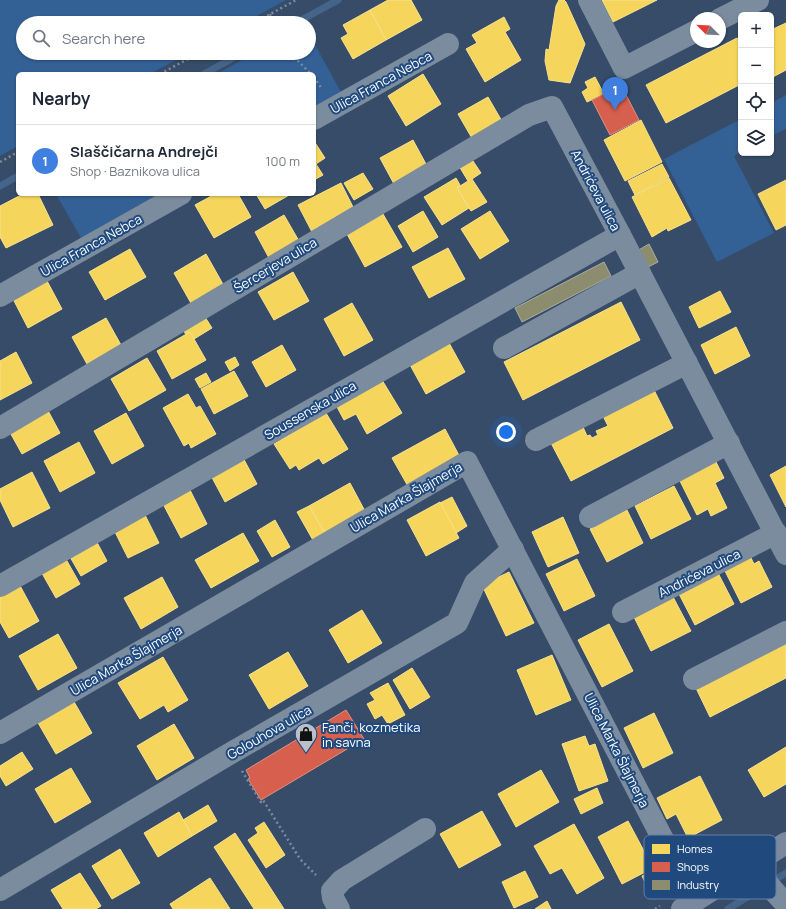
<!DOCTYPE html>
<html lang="en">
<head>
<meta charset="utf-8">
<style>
	:root { --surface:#fff; --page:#f6f6f7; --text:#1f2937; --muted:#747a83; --line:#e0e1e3; --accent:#646d79 }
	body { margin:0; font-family:Manrope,sans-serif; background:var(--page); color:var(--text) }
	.controls { position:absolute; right:12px; top:12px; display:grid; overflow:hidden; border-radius:6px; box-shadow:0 1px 3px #0004 }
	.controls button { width:36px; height:36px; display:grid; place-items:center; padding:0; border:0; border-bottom:1px solid var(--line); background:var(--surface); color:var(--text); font:20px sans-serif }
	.compass { position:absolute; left:690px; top:12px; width:36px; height:36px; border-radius:50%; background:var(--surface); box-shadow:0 1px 3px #0004; rotate:294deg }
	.you { position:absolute; left:506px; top:432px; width:14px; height:14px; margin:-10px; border:3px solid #fff; border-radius:50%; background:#1a73e8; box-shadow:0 0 0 6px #1a73e833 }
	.badge { display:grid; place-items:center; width:26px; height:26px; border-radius:50%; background:var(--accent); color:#fff; font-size:13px; font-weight:700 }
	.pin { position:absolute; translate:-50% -33px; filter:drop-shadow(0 1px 2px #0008) }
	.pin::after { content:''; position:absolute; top:21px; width:14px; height:12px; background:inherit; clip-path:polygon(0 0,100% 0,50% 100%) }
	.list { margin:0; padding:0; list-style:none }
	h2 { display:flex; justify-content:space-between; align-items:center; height:52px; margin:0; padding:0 16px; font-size:17px }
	h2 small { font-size:13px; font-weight:400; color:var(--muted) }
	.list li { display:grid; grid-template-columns:26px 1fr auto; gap:12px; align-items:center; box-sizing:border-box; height:72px; padding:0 16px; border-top:1px solid var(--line) }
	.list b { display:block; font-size:15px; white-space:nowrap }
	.list p { margin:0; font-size:13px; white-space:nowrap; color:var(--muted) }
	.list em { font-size:13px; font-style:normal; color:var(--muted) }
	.icon { flex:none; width:22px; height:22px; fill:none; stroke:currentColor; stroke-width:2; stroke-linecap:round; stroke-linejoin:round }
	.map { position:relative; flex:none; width:786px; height:909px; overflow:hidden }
	.search { position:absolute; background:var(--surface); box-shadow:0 1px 3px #0004; left:16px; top:16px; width:300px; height:44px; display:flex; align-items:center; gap:10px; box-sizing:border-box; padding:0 14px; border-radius:22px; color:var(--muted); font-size:15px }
	.panel { position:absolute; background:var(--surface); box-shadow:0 1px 3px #0004; left:16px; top:72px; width:300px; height:124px; border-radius:6px }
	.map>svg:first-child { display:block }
	.green { fill:#336095 }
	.homes { fill:#f6d55c; stroke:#f9e28d }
	.shops { fill:#d6604d; stroke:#e29082 }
	.industry { fill:#8c8c6e; stroke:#aeae9a }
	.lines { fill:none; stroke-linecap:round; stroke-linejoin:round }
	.stream { stroke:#456489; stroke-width:7 }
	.path { stroke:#7b8c9f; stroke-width:2.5; stroke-dasharray:2 3; stroke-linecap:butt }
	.minor { stroke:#7b8c9f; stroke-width:22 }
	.major { stroke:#7a899e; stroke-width:22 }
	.labels { text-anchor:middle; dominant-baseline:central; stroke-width:4; stroke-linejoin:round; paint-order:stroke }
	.street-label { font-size:13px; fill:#fff; stroke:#204a7e }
	.poi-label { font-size:13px; fill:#fff; stroke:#204a7e; text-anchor:start }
	.key { fill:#204a7e; stroke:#6380a5; stroke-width:1 }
	.key-label { font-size:11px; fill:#fff }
</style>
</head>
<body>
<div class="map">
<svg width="786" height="909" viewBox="0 0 786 909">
	<rect width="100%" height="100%" fill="#364c68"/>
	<!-- green -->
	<g class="green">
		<path d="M0,0H286L244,23H23V53H189L150,74H18V146L0,156Z"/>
		<path d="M309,34L341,92L314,107V74H217L254,53H309Z"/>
		<path d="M786,95V129L771,136V103Z"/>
		<path d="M741,119V152L734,156L774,233L717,262L664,159Z"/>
		<path d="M56,194H159L81,238Z"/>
	</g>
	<!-- homes -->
	<g class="homes">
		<path d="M388,0H411L422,20L386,40L370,10Z"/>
		<path d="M559,0H564L566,2L585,44L570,83L549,80L545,61L546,49L549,50L556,6Z"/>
		<path d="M602,0H657L613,22Z"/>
		<path d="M370,10L386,40L353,59L341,38L348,34L343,25Z"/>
		<path d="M504,17L510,29L505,32L521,60L485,82L466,49L477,43L472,35Z"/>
		<path d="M786,23V70L771,78V30Z"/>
		<path d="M737,38L741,45V84L666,123L646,85Z"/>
		<path d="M423,74L441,104L406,126L388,96Z"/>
		<path d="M595,77L604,94L587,102L582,92L588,88L585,82Z"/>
		<path d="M488,97L503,123L473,140L458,114Z"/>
		<path d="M641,120L662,162L625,181L604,140Z"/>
		<path d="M413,140L427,166L394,184L380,158Z"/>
		<path d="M314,141L325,158L316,164L323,175L314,180Z"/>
		<path d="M471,158L481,173L472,179L487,202L471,211L457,188L468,181L459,166Z"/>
		<path d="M662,164L669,177L635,195L628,181Z"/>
		<path d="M363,173L373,189L354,200L344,183Z"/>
		<path d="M456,178L460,185L457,188L469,208L442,225L424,197Z"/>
		<path d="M669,178L691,220L668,231L667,228L652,237L632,197Z"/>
		<path d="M786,180V225L776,230L758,194Z"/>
		<path d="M341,183L354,209L312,232L298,205Z"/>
		<path d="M23,194H38L53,225L6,248L0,237V206Z"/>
		<path d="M215,194H238L251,217L214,238L195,205Z"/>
		<path d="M256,194H291L265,209Z"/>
		<path d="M423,211L438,237L413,252L398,226Z"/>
		<path d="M490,211L509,241L480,259L461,229Z"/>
		<path d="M383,214L402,247L365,267L347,234Z"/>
		<path d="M284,215L299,241L269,258L255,232Z"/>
		<path d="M448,248L465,279L429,298L412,267Z"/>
		<path d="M130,249L146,277L105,300L89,272Z"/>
		<path d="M206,254L224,286L192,305L174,273Z"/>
		<path d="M293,272L309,301L274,320L258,292Z"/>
		<path d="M46,279L62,309L28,328L12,297Z"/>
		<path d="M720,291L731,312L699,328L689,307Z"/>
		<path d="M621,302L640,340L523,400L504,362Z"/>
		<path d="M352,303L373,340L344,356L324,319Z"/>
		<path d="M205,317L212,328L194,339L190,332L186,335L183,329Z"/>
		<path d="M106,318L121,345L87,364L72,337Z"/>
		<path d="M736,327L750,356L715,374L701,345Z"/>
		<path d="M190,332L206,360L172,379L157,351Z"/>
		<path d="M448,341L465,372L426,394L409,363Z"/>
		<path d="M282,345L296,370L266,387L252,362Z"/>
		<path d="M16,352L32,383L0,400V361Z"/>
		<path d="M235,357L239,365L230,371L225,362Z"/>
		<path d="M147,358L166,390L129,411L111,379Z"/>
		<path d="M234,371L248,396L214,414L201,389Z"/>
		<path d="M206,373L211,382L200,388L195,379Z"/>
		<path d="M382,380L402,413L367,434L356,414L344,420L337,407Z"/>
		<path d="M654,390L673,428L571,481L551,443L583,427L587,436L590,435L592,438L598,435L596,431L608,426L603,416Z"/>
		<path d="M188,394L196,408L200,406L216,434L191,448L189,443L184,446L163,408Z"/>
		<path d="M45,405L60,433L22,454L7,427Z"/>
		<path d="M126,413L144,446L112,464L94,431Z"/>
		<path d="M326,413L348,449L323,464L319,458L299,470L296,465L290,469L274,444Z"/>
		<path d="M445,429L461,459L409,488L392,458Z"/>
		<path d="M79,442L95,473L60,492L44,461Z"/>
		<path d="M240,452L257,484L225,502L208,470Z"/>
		<path d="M715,460L724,478L715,483L727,508L711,516L708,509L697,515L679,479Z"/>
		<path d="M786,466V507L770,475Z"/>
		<path d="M32,472L50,508L13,527L0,500V489Z"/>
		<path d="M350,483L366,513L326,535L309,506Z"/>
		<path d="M674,486L691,519L651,539L635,506Z"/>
		<path d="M189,488L207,524L181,538L162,502Z"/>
		<path d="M452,497L467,526L456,533L440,503Z"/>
		<path d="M440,502L459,538L426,556L407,520Z"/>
		<path d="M309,506L326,535L314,542L297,512Z"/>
		<path d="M142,509L159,543L128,558L111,524Z"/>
		<path d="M627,510L643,543L607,562L590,529Z"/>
		<path d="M563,517L579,553L548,567L532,532Z"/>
		<path d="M275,520L290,547L272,557L257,531Z"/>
		<path d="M243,533L259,561L211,588L195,560Z"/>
		<path d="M93,535L107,561L81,576L66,550Z"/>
		<path d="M63,554L80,584L56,598L39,568Z"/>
		<path d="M749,554L754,564L759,561L772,587L741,603L723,567Z"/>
		<path d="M577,559L595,596L564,611L546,574Z"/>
		<path d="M717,571L734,604L695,625L678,592Z"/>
		<path d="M509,572L534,623L506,636L482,585Z"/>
		<path d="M162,577L178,607L141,629L124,598Z"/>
		<path d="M17,580L39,621L9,638L0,622V590Z"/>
		<path d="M672,595L691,631L651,651L633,615Z"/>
		<path d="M362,610L382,643L348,663L329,630Z"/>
		<path d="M609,624L633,671L602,687L578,640Z"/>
		<path d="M58,634L77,668L38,690L19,656Z"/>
		<path d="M786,643V678L710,717L694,684Z"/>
		<path d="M288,652L308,686L269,709L249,675Z"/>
		<path d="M552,655L571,700L536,715L517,670Z"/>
		<path d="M163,657L188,700L168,712L164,705L140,719L118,683Z"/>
		<path d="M412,668L430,697L410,709L393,680Z"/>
		<path d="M388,683L405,715L388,724L382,715L375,719L367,704L375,700L370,693Z"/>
		<path d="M73,700L92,733L56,754L37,721Z"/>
		<path d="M654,713L673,753L643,768L624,728Z"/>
		<path d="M174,724L194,758L157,780L137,746Z"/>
		<path d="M585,736L589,746L595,744L608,781L579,791L562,744Z"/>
		<path d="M786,747V784L764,797L748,770Z"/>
		<path d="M22,752L33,769L6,786L0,776V766Z"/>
		<path d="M71,768L91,802L55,823L35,789Z"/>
		<path d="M541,770L559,802L516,827L498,794Z"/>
		<path d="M700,776L722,820L688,838L676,814L667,819L657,798Z"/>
		<path d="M597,788L603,803L581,814L574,799Z"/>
		<path d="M208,805L217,821L192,836L183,820Z"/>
		<path d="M482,811L501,845L459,868L440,834Z"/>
		<path d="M179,812L192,836L158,857L144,833Z"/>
		<path d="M628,821L653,868L622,884L598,837Z"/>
		<path d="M264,822L285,855L266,868L248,840L258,833L255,828Z"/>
		<path d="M574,824L604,878L577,894L562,868L550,874L534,846Z"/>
		<path d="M235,833L284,909H254L214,847Z"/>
		<path d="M120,849L140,883L112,899L92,866Z"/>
		<path d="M658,869L667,888L651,895L642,876Z"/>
		<path d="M525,871L538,897L514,908L502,882Z"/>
		<path d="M80,873L101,906L96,909H63L51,890Z"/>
		<path d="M210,878L230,909H173L170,904Z"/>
		<path d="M547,901L551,909H535Z"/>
	</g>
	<!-- shops -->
	<g class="shops">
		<path d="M621,85L639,120L610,135L592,100Z"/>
		<path d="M346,710L364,739L261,800L248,779L250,778L246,770Z"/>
	</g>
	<!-- industry -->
	<g class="industry">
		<path d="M649,244L658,262L646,268L637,251Z"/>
		<path d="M604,262L611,276L522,322L515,308Z"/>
	</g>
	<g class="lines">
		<!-- stream -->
		<g class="stream">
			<path d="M296,23L338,0"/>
			<path d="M204,74L242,53"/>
			<path d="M0,186L18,176"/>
			<path d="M728,909L786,873"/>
		</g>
		<!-- path -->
		<g class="path">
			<path d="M270,14L274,23"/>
			<path d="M254,23L296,0"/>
			<path d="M278,23L290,21L293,23"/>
			<path d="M291,53L294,57L311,74"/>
			<path d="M160,74L199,53"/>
			<path d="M314,77L322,89"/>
			<path d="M0,162L18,152"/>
			<path d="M242,771L261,802L263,800L300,859L316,875"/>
			<path d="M655,909L660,906"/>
		</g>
		<!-- minor -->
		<g class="minor">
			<path d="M589,0L624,68L696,31"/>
			<path d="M720,19L758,0"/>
			<path d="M314,119L448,44"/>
			<path d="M0,296L181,194"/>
			<path d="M504,348L640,273"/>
			<path d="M0,428L529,115L552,107L620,235L786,554"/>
			<path d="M536,440L687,363"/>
			<path d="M590,517L729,443"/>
			<path d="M0,586L620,235"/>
			<path d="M623,612L776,533"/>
			<path d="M694,679L786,632"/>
			<path d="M0,733L467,462L695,901"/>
			<path d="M754,864C763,879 773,891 786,904"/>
			<path d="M0,890L231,753L457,623L475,583L513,549"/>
			<path d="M339,909L333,898L332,891L342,880L425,829"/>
		</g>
		<!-- major -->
		<path class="major" d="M682,909L786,843"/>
	</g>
	<!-- icons -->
	<defs>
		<g id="shop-pin" transform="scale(1.15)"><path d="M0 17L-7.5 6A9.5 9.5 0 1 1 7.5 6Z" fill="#b9c0ca" stroke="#204a7e"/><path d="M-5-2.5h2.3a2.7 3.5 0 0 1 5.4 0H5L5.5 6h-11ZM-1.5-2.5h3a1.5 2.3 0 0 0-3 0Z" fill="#111"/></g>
	</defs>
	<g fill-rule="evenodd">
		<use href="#shop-pin" x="306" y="734"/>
	</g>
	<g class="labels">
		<!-- street labels -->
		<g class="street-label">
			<text transform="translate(381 82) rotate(-29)">Ulica Franca Nebca</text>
			<text transform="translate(596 190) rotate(62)">Andrićeva ulica</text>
			<text transform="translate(91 245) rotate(-29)">Ulica Franca Nebca</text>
			<text transform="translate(275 265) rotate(-31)">Šercerjeva ulica</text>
			<text transform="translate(310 410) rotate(-30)">Soussenska ulica</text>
			<text transform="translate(406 497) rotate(-30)">Ulica Marka Šlajmerja</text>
			<text transform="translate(699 573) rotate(-27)">Andrićeva ulica</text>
			<text transform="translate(126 660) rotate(-30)">Ulica Marka Šlajmerja</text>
			<text transform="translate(269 732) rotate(-30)">Golouhova ulica</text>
			<text transform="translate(617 750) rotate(63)">Ulica Marka Šlajmerja</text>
		</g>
		<!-- poi labels -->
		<g class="poi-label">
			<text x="322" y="727">Fanči, kozmetika<tspan x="322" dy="15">in savna</tspan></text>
		</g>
	</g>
	<!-- legend -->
	<rect x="644" y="835" width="132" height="64" rx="6" class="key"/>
	<rect x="652" y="844" width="18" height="10" fill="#f6d55c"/>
	<rect x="652" y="862" width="18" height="10" fill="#d6604d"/>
	<rect x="652" y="880" width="18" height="10" fill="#8c8c6e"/>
	<g class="key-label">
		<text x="677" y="853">Homes</text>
		<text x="677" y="871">Shops</text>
		<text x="677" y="889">Industry</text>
	</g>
</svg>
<div class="controls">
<button>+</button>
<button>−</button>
<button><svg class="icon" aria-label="locate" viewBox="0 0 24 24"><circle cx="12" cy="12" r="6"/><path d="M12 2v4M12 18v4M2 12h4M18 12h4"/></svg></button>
<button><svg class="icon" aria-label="layers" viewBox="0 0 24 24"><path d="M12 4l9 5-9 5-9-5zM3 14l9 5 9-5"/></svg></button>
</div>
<svg class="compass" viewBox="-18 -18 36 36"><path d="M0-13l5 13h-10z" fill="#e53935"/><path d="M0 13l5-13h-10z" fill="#747a83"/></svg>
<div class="you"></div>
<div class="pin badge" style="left:615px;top:110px;background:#3f7fe0">1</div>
<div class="search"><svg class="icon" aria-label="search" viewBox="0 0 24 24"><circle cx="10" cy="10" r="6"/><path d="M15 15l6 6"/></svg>Search here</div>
<section class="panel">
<h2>Nearby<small></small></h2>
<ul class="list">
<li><span class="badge" style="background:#3f7fe0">1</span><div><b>Slaščičarna Andrejči</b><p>Shop · Baznikova ulica</p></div><em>100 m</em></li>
</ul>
</section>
</div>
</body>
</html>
